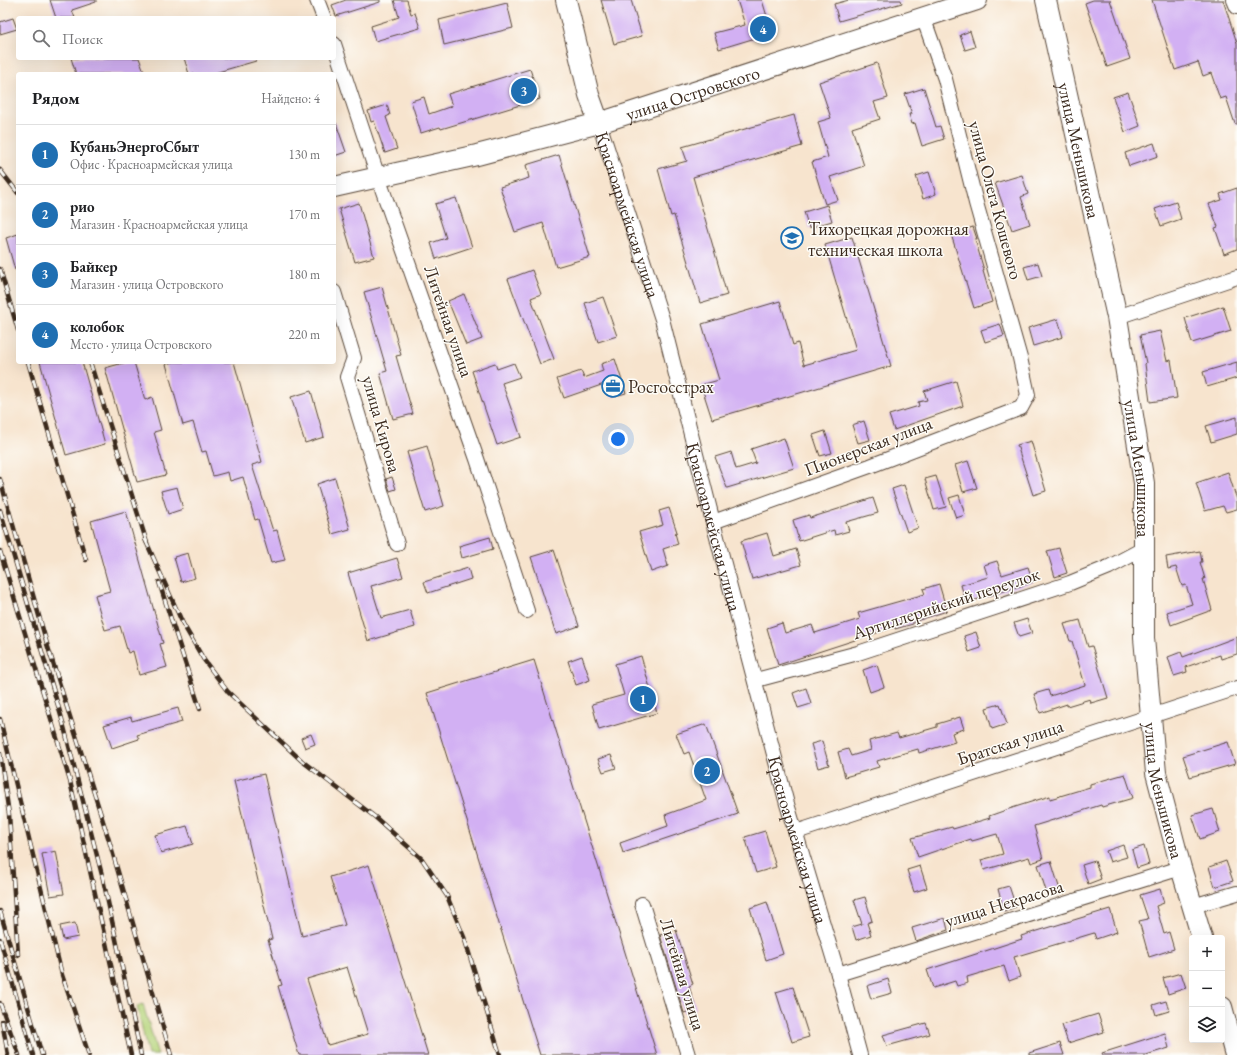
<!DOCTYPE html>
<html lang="ru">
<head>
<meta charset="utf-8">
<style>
	:root { --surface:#fff; --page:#f6f6f6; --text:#202124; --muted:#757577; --line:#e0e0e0; --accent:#1f6fb2 }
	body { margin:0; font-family:"EB Garamond",serif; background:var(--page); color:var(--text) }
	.controls { position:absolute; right:12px; bottom:12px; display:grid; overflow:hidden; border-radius:4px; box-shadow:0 4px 16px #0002 }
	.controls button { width:36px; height:36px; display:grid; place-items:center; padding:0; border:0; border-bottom:1px solid var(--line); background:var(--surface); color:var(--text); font:20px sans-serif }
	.you { position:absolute; left:618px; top:439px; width:14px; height:14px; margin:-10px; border:3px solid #fff; border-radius:50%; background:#1a73e8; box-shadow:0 0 0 6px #1a73e833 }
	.badge { display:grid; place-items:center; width:26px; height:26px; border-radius:50%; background:var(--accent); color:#fff; font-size:13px; font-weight:700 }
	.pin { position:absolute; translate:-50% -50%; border:2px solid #fff; box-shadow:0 1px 4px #0006 }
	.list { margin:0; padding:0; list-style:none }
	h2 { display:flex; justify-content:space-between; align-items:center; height:52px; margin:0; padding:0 16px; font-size:17px }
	h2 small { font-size:13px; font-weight:400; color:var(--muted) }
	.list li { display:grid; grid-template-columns:26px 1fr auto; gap:12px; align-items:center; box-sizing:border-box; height:60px; padding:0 16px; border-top:1px solid var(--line) }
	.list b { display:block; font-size:15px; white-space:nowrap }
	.list p { margin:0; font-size:13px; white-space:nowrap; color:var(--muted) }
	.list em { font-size:13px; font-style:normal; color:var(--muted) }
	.icon { flex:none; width:22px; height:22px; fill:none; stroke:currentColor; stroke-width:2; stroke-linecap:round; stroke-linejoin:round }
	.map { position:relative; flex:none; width:1237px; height:1055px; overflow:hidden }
	.search { position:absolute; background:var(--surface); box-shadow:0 4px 16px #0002; left:16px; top:16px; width:320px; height:44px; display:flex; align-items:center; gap:10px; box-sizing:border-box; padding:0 14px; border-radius:4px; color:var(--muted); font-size:15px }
	.panel { position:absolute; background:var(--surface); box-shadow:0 4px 16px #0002; left:16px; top:72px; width:320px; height:292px; border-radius:4px }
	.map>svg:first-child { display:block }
	.green { fill:#b6d47b; stroke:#787f4c }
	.building { fill:#d2b0f3; fill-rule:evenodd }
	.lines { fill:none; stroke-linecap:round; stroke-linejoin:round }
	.street-casing { stroke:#574638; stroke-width:16 }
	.secondary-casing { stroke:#574638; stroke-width:22 }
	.street { stroke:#fff; stroke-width:14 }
	.secondary { stroke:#fff; stroke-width:20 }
	.rail-casing { stroke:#3b2a1e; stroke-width:4.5 }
	.rail { stroke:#fdfcf7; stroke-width:3; stroke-dasharray:9; stroke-linecap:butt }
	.labels { text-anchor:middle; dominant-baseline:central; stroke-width:3; stroke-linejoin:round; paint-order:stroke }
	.street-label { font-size:18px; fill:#3b2a1e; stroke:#fdfcf7 }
	.poi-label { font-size:18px; fill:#3b2a1e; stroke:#fdfcf7; text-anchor:start }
</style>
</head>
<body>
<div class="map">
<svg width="1237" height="1055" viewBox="0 0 1237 1055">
	<rect width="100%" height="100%" fill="#fdfcf7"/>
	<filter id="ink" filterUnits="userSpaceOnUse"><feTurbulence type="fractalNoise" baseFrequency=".025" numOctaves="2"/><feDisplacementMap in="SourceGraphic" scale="8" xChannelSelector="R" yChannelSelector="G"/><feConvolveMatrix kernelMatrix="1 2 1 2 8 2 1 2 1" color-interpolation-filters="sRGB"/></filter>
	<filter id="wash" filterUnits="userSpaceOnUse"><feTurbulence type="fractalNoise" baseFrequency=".012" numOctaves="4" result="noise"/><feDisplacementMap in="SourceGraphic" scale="16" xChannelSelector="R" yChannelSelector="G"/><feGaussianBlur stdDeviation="0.9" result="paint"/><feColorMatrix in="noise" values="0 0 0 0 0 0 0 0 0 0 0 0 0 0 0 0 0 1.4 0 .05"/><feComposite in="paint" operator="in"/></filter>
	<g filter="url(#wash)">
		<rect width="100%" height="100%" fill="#f7e4ce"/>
		<!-- green -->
		<path class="green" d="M143,1004L158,1055H148L137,1006Z"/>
		<g id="blocks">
			<!-- building -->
			<g class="building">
				<path d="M50,0H96V2L72,10L75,18H56Z"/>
				<path d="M346,0H380V2L336,16L332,5Z"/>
				<path d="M394,0H407L411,14L415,13L420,28L375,41L371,26L399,17Z"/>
				<path d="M601,0H631L642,36L614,44Z"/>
				<path d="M737,0H762L772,33L719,49L714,33L745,25Z"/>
				<path d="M849,0H901L902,3L839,21L834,4Z"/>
				<path d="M1093,0H1110L1130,59L1107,67L1085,3Z"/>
				<path d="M1152,0H1223L1237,43V124H1235L1226,97L1220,99L1211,73L1203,76L1198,62L1175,70Z"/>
				<path d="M507,3L513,28L444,45L439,20Z"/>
				<path d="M13,18L17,29L0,34V22Z"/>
				<path d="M970,31L975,47L965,50L960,35Z"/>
				<path d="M71,58H139L145,74H76Z"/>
				<path d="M184,58H256V61L211,74H189Z"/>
				<path d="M877,63L888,98L874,102L880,119L852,128L864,166L830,177L838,200L825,204L812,162L828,157L818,122L831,118L819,82Z"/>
				<path d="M530,69L540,99L441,129L440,127L421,133L411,101L424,97L429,114L452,106L448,94Z"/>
				<path d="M924,88L936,127L940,126L944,139L922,146L915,123L912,124L909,114H912L905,94Z"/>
				<path d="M1128,92L1140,126L1125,132L1113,97Z"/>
				<path d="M387,105L390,115L386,117L397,149L385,153L374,121L371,122L368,111Z"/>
				<path d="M794,115L802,146L693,177L727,295L700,303L674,215L671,216L658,169L687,161L682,147Z"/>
				<path d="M334,123H336L346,152L334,156Z"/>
				<path d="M1154,143L1158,156L1129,166L1125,153Z"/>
				<path d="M559,155L590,257L556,267L543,223L515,232L500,187L529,178L526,165Z"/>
				<path d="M929,172L936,194L923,199L916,176Z"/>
				<path d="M1022,175L1028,194L1021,197L1030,224L1012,230L995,183Z"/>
				<path d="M1237,188V249L1224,254L1215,228L1218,227L1209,204L1222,200L1220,194Z"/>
				<path d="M456,198L472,247L436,259L431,243L446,238L435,204Z"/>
				<path d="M1176,202L1181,219L1161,226L1155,209Z"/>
				<path d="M359,203L374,257L355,262L339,209Z"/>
				<path d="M827,205L832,221L809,228L804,212Z"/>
				<path d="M973,227L977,239H975L984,270L983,271L992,302L974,308L951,234Z"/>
				<path d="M18,234V270H15L6,238Z"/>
				<path d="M852,237L891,366L712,419L701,385L719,380L702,324L780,301L793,345L798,343L804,365L856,350L825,245Z"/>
				<path d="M1038,263L1042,276L1028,280L1024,267Z"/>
				<path d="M532,270L541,294L531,298L554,359L540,364L508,279Z"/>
				<path d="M382,287L401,355L396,356L413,414L393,419L380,373L387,371L364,292Z"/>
				<path d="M464,294L482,339L466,345L448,301Z"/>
				<path d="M603,297L617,336L598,342L585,303Z"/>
				<path d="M1223,306L1231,331L1192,343L1185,318Z"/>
				<path d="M1058,319L1063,337L1033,346L1028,328Z"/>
				<path d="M1000,324L1004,336L985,342L981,330Z"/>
				<path d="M1160,331L1167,361L1171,360L1177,398L1150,402L1145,364L1146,363L1140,335Z"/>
				<path d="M615,359L626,393L612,397L607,383L564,398L557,379L581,371L584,378L603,371L601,364Z"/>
				<path d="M40,362H82L105,444L66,455Z"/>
				<path d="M127,362H134L145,400L152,397L161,430L154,432L166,475L137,482L105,368Z"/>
				<path d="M173,362H234L262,462L252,465L273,531L277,530L285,560L271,563L258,519L255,520L243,477L230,481L228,472L213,476L206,451L202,452L193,422L183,425L166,364Z"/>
				<path d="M1237,362V378L1207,387L1203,372Z"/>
				<path d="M495,363L497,369L514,363L520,377L502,383L521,437L497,445L472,371Z"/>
				<path d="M956,381L963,406L894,430L889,415L919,406L918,402L927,400L924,391Z"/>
				<path d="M311,391L324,437L305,443L291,397Z"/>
				<path d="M1237,417V434L1211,442L1206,426Z"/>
				<path d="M864,421L870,440L858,443L852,425Z"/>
				<path d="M825,431L832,453L820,456L813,435Z"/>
				<path d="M784,438L794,468L727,488L715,457L731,452L736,469L756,463L751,449Z"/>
				<path d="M1031,441L1046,491L1033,495L1017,445Z"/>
				<path d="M427,446L444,506L425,512L407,452Z"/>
				<path d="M968,461L977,488L963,492L955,465Z"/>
				<path d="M1228,472L1237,500V509L1226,512L1223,506L1205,511L1196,483Z"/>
				<path d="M936,476L946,507L934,510L925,479Z"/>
				<path d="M392,477L396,489L390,491L386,479Z"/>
				<path d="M335,478L350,529L332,534L317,484Z"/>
				<path d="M904,485L918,528L907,532L892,489Z"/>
				<path d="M177,487L183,509L168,514L161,491Z"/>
				<path d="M959,495L965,515L956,518L949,498Z"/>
				<path d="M873,498L878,513L846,522L849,531L835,535L834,530L799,541L793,520L809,515L810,518Z"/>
				<path d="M669,508L677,532L675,533L678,544L663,549L668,566L651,572L639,532L663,525L659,511Z"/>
				<path d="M126,511L163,643L160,644L167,667L139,675L133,651L128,653L120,626L105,630L95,595L110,591L91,521Z"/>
				<path d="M767,533L774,556L796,549L801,565L752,579L741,541Z"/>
				<path d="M490,537L493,549L462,558L459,546Z"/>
				<path d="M1059,548L1067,573L1055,577L1047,551Z"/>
				<path d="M554,550L579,626L556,634L531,557Z"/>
				<path d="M1200,551L1202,562H1200L1205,579H1203L1212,610L1171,625L1167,612L1192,604L1186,585L1182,586L1176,567L1168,569L1166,557Z"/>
				<path d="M188,553L195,578L181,582L174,557Z"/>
				<path d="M397,558L403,577L371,586L381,618L410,610L415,627L368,641L348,573Z"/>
				<path d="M997,561L1002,575L1028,567L1033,582L966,603L961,585L988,577L984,565Z"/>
				<path d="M468,568L471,579L428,593L424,582Z"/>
				<path d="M939,584L947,611L913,622V624L895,629V627L778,665L767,628L782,623L785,633L812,625L815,633L860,619L858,613L925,594L923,589Z"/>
				<path d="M1027,619L1032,633L1019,637L1014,623Z"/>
				<path d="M1080,620L1088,647L1092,646L1108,698L1091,703L1090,699L1067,706V704L1040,713L1034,694L1048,690L1050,696L1085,685L1072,641H1070L1064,624Z"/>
				<path d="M976,632L981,648L969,652L964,636Z"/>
				<path d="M1237,637V654L1221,659L1220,655L1186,667L1187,672L1174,676L1168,657L1181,652L1183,657Z"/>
				<path d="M582,656L590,680L576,685L568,661Z"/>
				<path d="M641,656L657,713L599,730L592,704L624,695L615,664Z"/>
				<path d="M534,660L657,1055H540L427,693Z"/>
				<path d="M877,665L884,687L870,692L863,670Z"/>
				<path d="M806,688L811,704L798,708L793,693Z"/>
				<path d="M1000,704L1007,724L992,729L986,708Z"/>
				<path d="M178,708L182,722L137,735L139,739L112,748L104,725L131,717L132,721Z"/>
				<path d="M960,717L964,729L952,733L955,742L919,753L918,749L877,761L879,767L845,777L838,752L848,749L851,756L871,750L869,741L897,733L899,738L937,727V724Z"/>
				<path d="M706,724L738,814L623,853L620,843L668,826L665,815L706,800L689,752L684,754L676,734Z"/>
				<path d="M311,734L315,744L305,748L301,738Z"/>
				<path d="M822,741L829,765L818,768L811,744Z"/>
				<path d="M1228,742L1235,764L1190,777L1183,756Z"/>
				<path d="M611,755L616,768L603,772L598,759Z"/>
				<path d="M264,774L302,936L345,925L330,877L369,865L428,1055H299L278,986L282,985L268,940L272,939L234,781ZM347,967L368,1034L328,1045L307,979Z"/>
				<path d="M1125,774L1133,798L1102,807L1101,805L1034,826L1043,859L1031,863L1029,857L984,870L981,860L1003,854L997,834L972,841L971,839L918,857L912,838L952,827L953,829L990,818L989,816L1009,809L1050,796V799L1090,787V784Z"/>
				<path d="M1213,809L1220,832L1200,839L1192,815Z"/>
				<path d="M187,826L193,844L161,853L155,835Z"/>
				<path d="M765,831L776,867L756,873L745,837Z"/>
				<path d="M1123,845L1127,857L1110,862L1106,851Z"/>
				<path d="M1144,846L1149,864L1137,868L1132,850Z"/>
				<path d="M56,851L64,894L50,896L42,854Z"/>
				<path d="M1051,861L1060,890L1047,894L1038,865Z"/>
				<path d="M1095,861L1101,879L1088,884L1082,865Z"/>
				<path d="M1226,861L1233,881L1215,887L1209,867Z"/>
				<path d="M920,866L927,888L914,892L907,870Z"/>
				<path d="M1009,886L1016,907L1004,911L998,889Z"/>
				<path d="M1160,889L1164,903L1156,906L1164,934L1169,932L1174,949L1149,957L1139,921L1148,919L1140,895Z"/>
				<path d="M865,897L872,921L867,923L871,935L856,940L852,927L862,924L854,900Z"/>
				<path d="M767,902L783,954L766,960L750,908Z"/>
				<path d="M1110,909L1117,932L1096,939L1094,933L1014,957L1020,977L1009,981L1004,966L967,977L968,983L957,986L955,981L933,988L927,970L1022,939L1021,936Z"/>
				<path d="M945,918L948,930L916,941L912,928Z"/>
				<path d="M75,923L78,937L63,940L60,926Z"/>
				<path d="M676,930L693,984L689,986L696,1009L684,1013L660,935Z"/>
				<path d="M1181,973L1186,988L1168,994L1163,978Z"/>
				<path d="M888,979L892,993L871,999L867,986Z"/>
				<path d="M793,987L809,1037L792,1042L776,992Z"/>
				<path d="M1166,1001L1169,1011L1156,1015L1153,1005Z"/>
				<path d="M1098,1014L1104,1032L1068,1043L1062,1025Z"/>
				<path d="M926,1023L930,1034L887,1046L883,1035Z"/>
				<path d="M1165,1033L1169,1048L1146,1055H1103L1102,1053Z"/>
				<path d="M1060,1043L1064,1055H1029V1053Z"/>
			</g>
		</g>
	</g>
	<g filter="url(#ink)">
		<use href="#blocks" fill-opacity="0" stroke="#574638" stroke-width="1"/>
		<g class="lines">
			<!-- street casing -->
			<g class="street-casing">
				<g id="street">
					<path d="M317,0L324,18"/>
					<path d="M1234,0L1237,7"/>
					<path d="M334,44L378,177L477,459L527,611"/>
					<path id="s1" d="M599,123L662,319L713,522L787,804L838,974L860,1055"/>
					<path d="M334,292L354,358L347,377L397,544"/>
					<path d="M1117,317L1237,277"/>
					<path d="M713,522L870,466L1021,408L1028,395L1020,358L976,203L945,79L923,17"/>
					<path d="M756,680L858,653L1070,583L1109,567L1143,549"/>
					<path d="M796,832L1237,688"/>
					<path d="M642,904L688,1055"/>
					<path d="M1193,906L1237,893"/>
					<path d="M838,974L1181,868"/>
				</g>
			</g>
			<!-- secondary casing -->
			<g class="secondary-casing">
				<g id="secondary">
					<path d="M566,0L589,95L599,123"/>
					<path id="s2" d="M1046,0L1117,317L1144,483V638L1156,773L1181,868L1202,938"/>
					<path id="s3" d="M334,187L477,155L599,123L977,0"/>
					<path d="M1222,1007L1235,1055"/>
				</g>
			</g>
			<!-- street -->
			<use href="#street" class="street"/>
			<!-- secondary -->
			<use href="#secondary" class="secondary"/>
			<!-- rail casing -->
			<g class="rail-casing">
				<g id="rail">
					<path d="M0,170L18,193"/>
					<path d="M0,269L18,330"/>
					<path d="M28,362L86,560"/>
					<path d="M90,362L147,543"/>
					<path d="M0,479L47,644L108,837L171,1055"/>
					<path d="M0,510L62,719L103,879L141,1055"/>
					<path d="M145,539L183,624L204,660L228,692L302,761L375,817L422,859L447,896L464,937L500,1055"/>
					<path d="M0,551L70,781L131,1055"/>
					<path d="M159,582L200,709"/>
					<path d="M0,719L62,975L89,1055"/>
					<path d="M0,753L9,814L18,955"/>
					<path d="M0,911L42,1055"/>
					<path d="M0,939L33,1055"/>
					<path d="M0,1003L19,1055"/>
					<path d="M2,1021L8,1055"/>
				</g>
			</g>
			<!-- rail -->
			<use href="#rail" class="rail"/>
		</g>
	</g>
	<!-- icons -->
	<defs>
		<g id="university-ring" transform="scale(1.15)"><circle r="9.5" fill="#fdfcf7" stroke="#1f6fb2" stroke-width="1.5"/><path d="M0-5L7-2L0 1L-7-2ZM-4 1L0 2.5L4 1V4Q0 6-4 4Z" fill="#1f6fb2"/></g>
		<g id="office-ring" transform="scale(1.15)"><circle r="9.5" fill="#fdfcf7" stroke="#1f6fb2" stroke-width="1.5"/><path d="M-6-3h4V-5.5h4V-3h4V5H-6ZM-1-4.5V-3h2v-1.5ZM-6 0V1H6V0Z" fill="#1f6fb2"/></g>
	</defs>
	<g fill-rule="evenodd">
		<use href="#university-ring" x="792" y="238"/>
		<use href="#office-ring" x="613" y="386"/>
	</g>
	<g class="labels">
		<!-- street labels -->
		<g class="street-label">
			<text stroke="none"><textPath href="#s3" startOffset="371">улица Островского</textPath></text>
			<text stroke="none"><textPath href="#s2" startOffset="154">улица Меньшикова</textPath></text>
			<text transform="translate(996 200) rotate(75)">улица Олега Кошевого</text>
			<text stroke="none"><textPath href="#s1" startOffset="96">Красноармейская улица</textPath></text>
			<text transform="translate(449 321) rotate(71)">Литейная улица</text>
			<text transform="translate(382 424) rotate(74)">улица Кирова</text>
			<text transform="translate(868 446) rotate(-21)">Пионерская улица</text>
			<text stroke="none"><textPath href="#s2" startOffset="478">улица Меньшикова</textPath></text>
			<text stroke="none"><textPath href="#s1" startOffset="420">Красноармейская улица</textPath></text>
			<text transform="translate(946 603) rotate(-18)">Артиллерийский переулок</text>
			<text transform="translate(1010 742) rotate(-18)">Братская улица</text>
			<text stroke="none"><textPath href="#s2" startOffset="802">улица Меньшикова</textPath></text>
			<text stroke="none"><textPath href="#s1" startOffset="744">Красноармейская улица</textPath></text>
			<text transform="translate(1004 903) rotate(-17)">улица Некрасова</text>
			<text transform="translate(683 974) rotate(73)">Литейная улица</text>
		</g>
		<!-- poi labels -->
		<g class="poi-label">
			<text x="808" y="228">Тихорецкая дорожная<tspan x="808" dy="21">техническая школа</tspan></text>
			<text x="628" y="386">Росгосстрах</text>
		</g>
	</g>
</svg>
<div class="controls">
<button>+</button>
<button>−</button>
<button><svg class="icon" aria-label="layers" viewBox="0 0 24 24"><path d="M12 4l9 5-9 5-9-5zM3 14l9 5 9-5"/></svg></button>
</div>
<div class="you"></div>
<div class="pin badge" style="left:643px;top:699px">1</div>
<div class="pin badge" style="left:707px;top:771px">2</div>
<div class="pin badge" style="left:524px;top:91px">3</div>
<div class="pin badge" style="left:763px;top:29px">4</div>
<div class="search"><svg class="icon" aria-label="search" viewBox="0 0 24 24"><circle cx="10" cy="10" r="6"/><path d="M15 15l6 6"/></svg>Поиск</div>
<section class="panel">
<h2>Рядом<small>Найдено: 4</small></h2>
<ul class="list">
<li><span class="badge">1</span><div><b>КубаньЭнергоСбыт</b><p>Офис · Красноармейская улица</p></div><em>130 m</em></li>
<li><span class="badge">2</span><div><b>рио</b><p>Магазин · Красноармейская улица</p></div><em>170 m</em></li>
<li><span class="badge">3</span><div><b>Байкер</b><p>Магазин · улица Островского</p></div><em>180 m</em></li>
<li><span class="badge">4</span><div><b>колобок</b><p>Место · улица Островского</p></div><em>220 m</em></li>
</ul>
</section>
</div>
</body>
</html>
